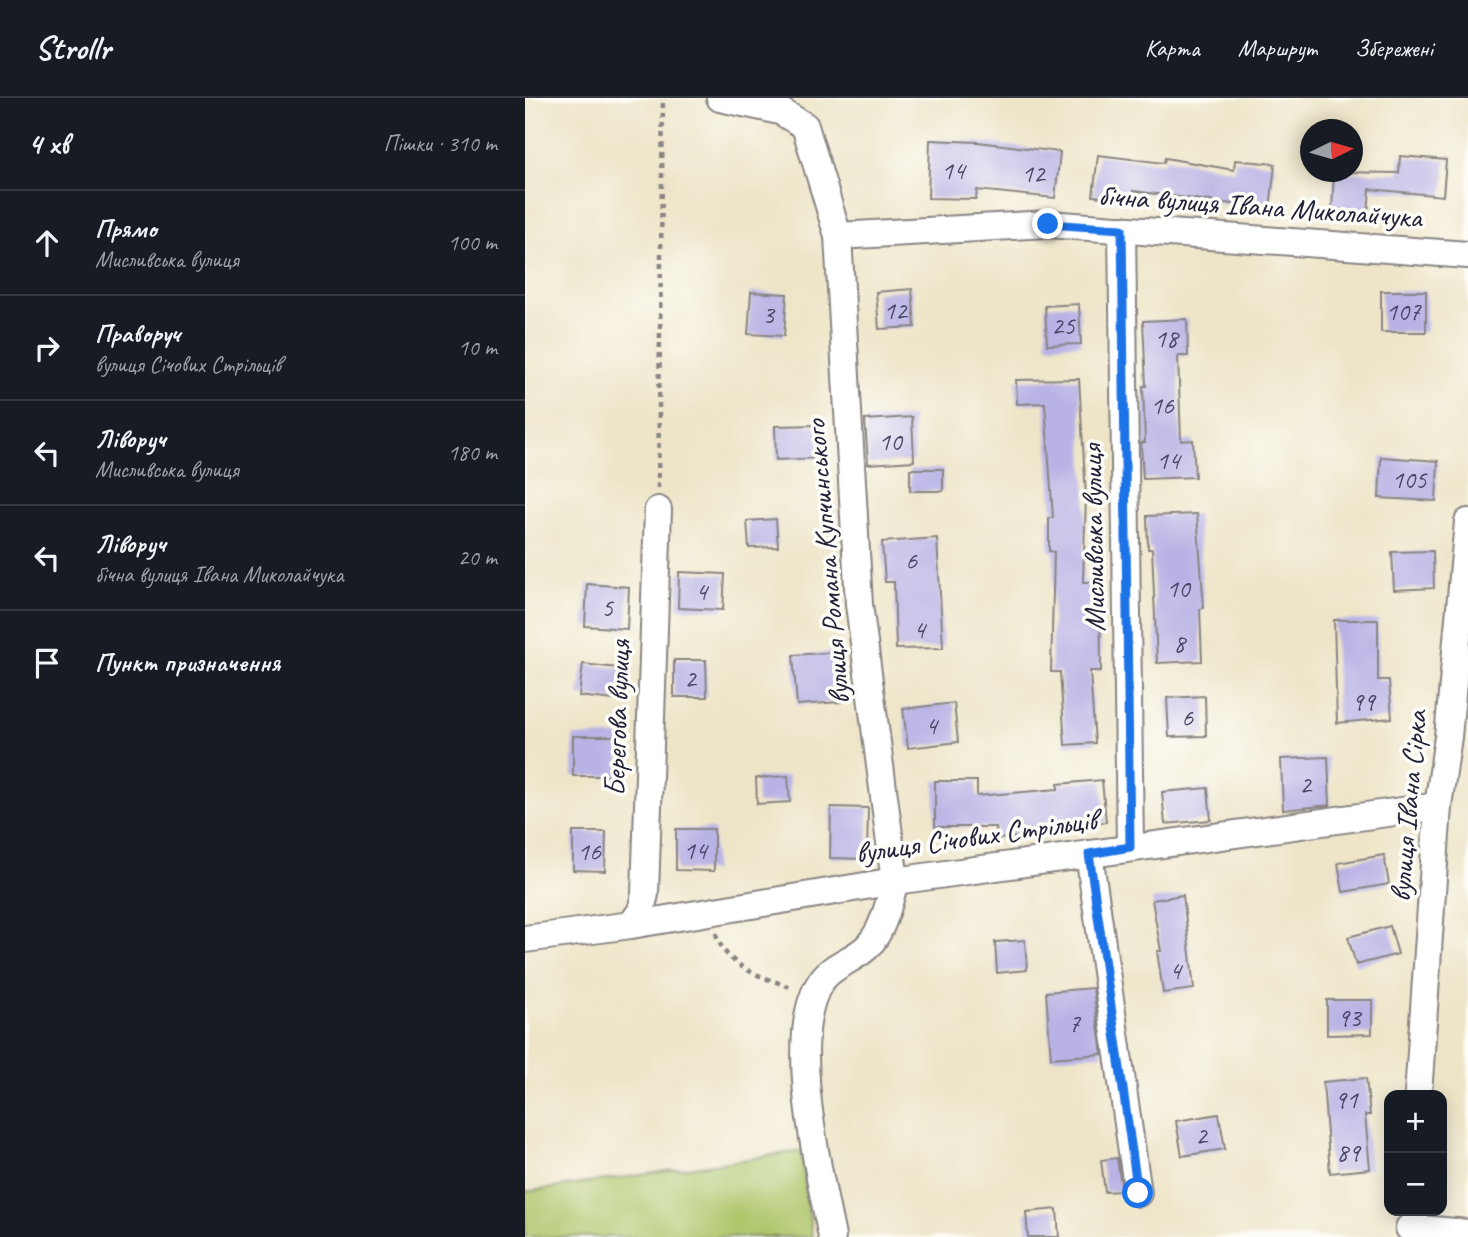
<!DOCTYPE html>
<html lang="uk">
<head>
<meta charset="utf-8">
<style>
	:root { --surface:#171b24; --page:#20242c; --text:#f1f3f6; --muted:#9ea1a6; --line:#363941 }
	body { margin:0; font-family:Caveat,sans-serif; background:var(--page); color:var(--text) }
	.controls { position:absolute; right:21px; bottom:21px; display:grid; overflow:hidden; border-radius:14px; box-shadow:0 4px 18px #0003 }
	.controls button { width:63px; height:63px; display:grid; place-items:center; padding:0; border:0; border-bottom:2px solid var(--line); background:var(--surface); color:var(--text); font:35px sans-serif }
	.compass { position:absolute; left:775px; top:21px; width:63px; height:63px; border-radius:50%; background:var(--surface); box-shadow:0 4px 18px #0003; rotate:85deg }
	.stop { position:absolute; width:21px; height:21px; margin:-16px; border:5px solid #1a73e8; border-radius:50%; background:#fff }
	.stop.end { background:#1a73e8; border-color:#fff; box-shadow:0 2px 7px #0008 }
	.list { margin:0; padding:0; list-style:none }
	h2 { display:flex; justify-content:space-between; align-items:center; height:91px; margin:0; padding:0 28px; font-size:30px }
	h2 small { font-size:23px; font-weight:400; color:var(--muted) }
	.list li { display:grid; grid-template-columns:46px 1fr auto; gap:21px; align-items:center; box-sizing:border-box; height:105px; padding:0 28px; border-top:2px solid var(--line) }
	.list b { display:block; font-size:26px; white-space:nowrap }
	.list p { margin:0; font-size:23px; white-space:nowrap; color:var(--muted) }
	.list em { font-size:23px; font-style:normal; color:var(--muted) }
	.icon { flex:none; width:38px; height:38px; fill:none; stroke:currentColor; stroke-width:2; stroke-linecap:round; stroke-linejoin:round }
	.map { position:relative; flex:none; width:943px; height:1139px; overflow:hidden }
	header { display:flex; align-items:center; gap:42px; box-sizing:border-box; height:98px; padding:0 35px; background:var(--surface); border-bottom:2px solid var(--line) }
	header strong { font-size:33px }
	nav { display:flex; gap:38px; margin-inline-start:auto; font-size:24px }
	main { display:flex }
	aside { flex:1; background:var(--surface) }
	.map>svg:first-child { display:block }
	.pitch { fill:#afc66b; stroke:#687453; stroke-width:2 }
	.building { fill:#b9b2e5 }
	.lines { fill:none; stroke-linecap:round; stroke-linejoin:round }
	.minor-casing { stroke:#888482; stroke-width:30 }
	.path { stroke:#888482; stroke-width:4.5; stroke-dasharray:5 5; stroke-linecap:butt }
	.minor { stroke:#fff; stroke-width:26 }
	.route { stroke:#1a73e8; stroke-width:9 }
	.labels { text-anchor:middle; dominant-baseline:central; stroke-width:7; stroke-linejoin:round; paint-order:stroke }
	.number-label { font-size:26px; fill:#484666 }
	.street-label { font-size:30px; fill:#22223b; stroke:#fdfcf7 }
</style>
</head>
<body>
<header>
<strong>Strollr</strong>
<nav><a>Карта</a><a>Маршрут</a><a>Збережені</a></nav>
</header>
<main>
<aside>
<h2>4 хв<small>Пішки · 310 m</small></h2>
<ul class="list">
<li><svg class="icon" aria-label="ahead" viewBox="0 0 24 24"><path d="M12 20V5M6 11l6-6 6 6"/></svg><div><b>Прямо</b><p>Мисливська вулиця</p></div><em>100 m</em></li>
<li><svg class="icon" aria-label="right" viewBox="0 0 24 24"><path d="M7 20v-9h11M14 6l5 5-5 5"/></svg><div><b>Праворуч</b><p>вулиця Січових Стрільців</p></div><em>10 m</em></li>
<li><svg class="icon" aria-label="left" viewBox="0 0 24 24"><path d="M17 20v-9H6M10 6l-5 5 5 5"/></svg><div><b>Ліворуч</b><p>Мисливська вулиця</p></div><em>180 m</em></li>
<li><svg class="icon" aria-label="left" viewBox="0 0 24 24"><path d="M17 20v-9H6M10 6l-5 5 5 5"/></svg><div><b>Ліворуч</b><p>бічна вулиця Івана Миколайчука</p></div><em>20 m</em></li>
<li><svg class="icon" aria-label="arrive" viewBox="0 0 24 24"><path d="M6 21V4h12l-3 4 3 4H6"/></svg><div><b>Пункт призначення</b></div></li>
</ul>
</aside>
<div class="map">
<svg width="943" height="1139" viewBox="0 0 943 1139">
	<rect width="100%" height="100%" fill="#fdfcf7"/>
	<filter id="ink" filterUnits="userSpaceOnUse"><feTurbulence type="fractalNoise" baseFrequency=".0143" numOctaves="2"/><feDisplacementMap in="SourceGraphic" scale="14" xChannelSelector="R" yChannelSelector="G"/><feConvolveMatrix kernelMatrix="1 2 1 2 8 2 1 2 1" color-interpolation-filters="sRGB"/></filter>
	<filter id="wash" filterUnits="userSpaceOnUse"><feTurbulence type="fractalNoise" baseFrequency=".00686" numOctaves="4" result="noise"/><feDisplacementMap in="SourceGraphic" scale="28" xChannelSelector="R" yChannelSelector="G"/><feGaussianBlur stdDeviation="1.57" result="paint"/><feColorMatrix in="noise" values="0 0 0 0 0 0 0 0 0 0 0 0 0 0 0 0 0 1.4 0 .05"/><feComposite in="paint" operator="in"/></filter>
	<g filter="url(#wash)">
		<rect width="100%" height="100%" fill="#eee5c8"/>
		<!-- pitch -->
		<path class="pitch" d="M276,1053L287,1139H0V1094Z"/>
		<g id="blocks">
			<!-- building -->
			<g class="building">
				<path d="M405,42L453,44L535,54L530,100L452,92L451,101L403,100Z"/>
				<path d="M573,57L639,65L640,60L709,72L710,62L750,66L745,111L608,93L607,103L568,98Z"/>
				<path d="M875,58L921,62L918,98L845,91L843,116L807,113L809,74L874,75Z"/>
				<path d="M387,191L390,229L354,231L351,194Z"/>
				<rect x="856" y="193" width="45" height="41"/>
				<path d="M226,194L262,196L259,238L223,236Z"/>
				<path d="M554,206L556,246L522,247L520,208Z"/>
				<path d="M662,221L663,258H653L656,343L668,342L670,379L618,381L616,345L620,344L618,288H621L618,223Z"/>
				<path d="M554,281L561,399L558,484H575L576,573H565L570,645L540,647L535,574H526L529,454L524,453V420H528L520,305L492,306L491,282Z"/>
				<path d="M387,319L389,363L343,366L340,322Z"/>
				<path d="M294,327L295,360L251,362L250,328Z"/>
				<path d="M856,359L913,363L911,403L854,400Z"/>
				<rect x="385" y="371" width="33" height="22"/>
				<path d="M672,416L679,510L675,511L677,563L632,565L627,451H623L622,418Z"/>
				<path d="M251,421L253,449L224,450L222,423Z"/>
				<path d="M412,440L418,550L371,551L369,484H360L357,444Z"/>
				<path d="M908,453L909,490L869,492L867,454Z"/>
				<path d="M154,474L200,476L198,512L153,510Z"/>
				<path d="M62,486L104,489L102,531L60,528Z"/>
				<path d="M809,522H853V582H864L867,620L812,625Z"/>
				<path d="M312,554L316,604L272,607L268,557Z"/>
				<path d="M149,562H181L182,599H149Z"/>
				<path d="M58,566L101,571L97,603L54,598Z"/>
				<path d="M680,598L681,638L644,639L642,600Z"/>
				<path d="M429,605L433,644L383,650L378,611Z"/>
				<path d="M48,638H94L95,678H48Z"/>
				<path d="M803,659L805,707L758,712L756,661Z"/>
				<path d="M263,678L265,704L232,706L231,680Z"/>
				<path d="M577,682L581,724L511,730L512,738L472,741L471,729H410V683H452V698L533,691V686Z"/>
				<path d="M683,690L686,722L640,726L637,694Z"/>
				<path d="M306,709L343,710L342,761L305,760Z"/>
				<path d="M151,731H189V773L151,772Z"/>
				<path d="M48,734H81L80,773L48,772Z"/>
				<path d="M859,757L864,786L818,794L813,765Z"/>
				<path d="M658,797L669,891L638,895L632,853H636L627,802Z"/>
				<path d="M865,828L873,856L831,867L823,839Z"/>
				<path d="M500,842L502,872L472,875L470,844Z"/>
				<path d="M568,890L577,956L526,960L521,894Z"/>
				<path d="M802,902H847V936L802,937Z"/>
				<path d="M841,980L845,1017H840L845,1071L805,1075L798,984Z"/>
				<path d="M694,1016L700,1051L657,1058L651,1023Z"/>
				<path d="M592,1060L597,1093L580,1094L576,1062Z"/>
				<path d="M532,1111L534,1139H503L501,1114Z"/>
			</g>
		</g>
	</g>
	<g filter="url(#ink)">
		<use href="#blocks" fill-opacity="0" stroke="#888482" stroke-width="2"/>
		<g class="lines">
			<!-- minor casing -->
			<g class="minor-casing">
				<g id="minor">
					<path d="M195,0L255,13L280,28L313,138L334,506L370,783C364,804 359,830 344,847C332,861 308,866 297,882C259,934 295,1078 307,1139"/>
					<path d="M597,131L605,749"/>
					<path d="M313,138L523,126L943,157"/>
					<path d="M564,756L613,1095"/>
					<path d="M106,827L116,813L120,796L133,412"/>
					<path d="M0,841L106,827L370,783L913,708"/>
					<path d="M893,997L913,708L923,639L943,424"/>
					<path d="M884,1130L943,1135"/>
				</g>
			</g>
			<!-- path -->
			<g class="path">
				<path d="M133,390L138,0"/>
				<path d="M191,835C200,870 238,879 268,890"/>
			</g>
			<!-- minor -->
			<use href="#minor" class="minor"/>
		</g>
	</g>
	<g class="lines" filter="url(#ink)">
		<!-- route -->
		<path class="route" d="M523,126L597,131L605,749L564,756L613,1095"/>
	</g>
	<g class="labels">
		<!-- number labels -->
		<g class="number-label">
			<text x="428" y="72">14</text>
			<text x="508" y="75">12</text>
			<text x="370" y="212">12</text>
			<text x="878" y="213">107</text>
			<text x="243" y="216">3</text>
			<text x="538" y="227">25</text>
			<text x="641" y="240">18</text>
			<text x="637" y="307">16</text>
			<text x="365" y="343">10</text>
			<text x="643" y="362">14</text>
			<text x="884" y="381">105</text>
			<text x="386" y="462">6</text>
			<text x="653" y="490">10</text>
			<text x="176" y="493">4</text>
			<text x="82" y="509">5</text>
			<text x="394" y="531">4</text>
			<text x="654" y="545">8</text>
			<text x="165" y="580">2</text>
			<text x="838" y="603">99</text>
			<text x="662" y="619">6</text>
			<text x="406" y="627">4</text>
			<text x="780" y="686">2</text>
			<text x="170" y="752">14</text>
			<text x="64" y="753">16</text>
			<text x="650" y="872">4</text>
			<text x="824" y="919">93</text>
			<text x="549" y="925">7</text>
			<text x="821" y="1001">91</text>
			<text x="676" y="1037">2</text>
			<text x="823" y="1054">89</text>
		</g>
		<!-- street labels -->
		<g class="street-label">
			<text transform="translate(735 108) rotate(4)">бічна вулиця Івана Миколайчука</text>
			<text transform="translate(568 440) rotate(-91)">Мисливська вулиця</text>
			<text transform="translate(302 464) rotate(-95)">вулиця Романа Купчинського</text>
			<text transform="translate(92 620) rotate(-88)">Берегова вулиця</text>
			<text transform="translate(883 708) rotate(-85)">вулиця Івана Сірка</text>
			<text transform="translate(451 738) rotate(-8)">вулиця Січових Стрільців</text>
		</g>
	</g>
</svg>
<div class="controls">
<button>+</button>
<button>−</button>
</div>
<svg class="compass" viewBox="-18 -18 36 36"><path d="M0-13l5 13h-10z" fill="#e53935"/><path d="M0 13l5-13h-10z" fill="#9ea1a6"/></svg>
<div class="stop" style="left:613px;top:1095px"></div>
<div class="stop end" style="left:523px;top:126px"></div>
</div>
</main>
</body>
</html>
